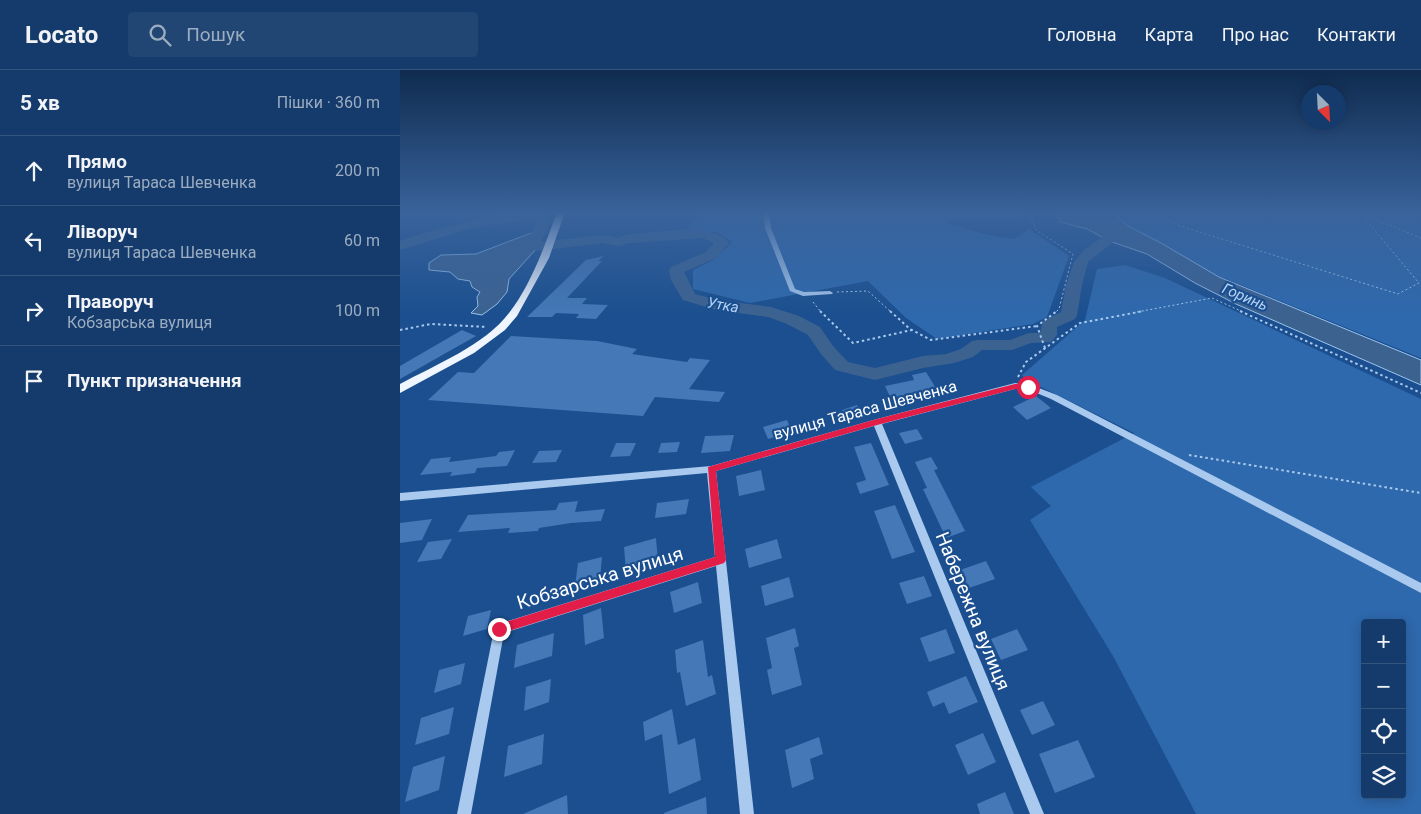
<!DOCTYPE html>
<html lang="uk">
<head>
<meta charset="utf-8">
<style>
	:root { --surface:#143b6b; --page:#214673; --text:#f1f3f6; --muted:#9dadc1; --line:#33557e }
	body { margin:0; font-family:Roboto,sans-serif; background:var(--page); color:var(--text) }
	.controls { position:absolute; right:15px; bottom:15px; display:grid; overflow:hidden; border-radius:5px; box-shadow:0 2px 12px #0003 }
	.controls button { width:45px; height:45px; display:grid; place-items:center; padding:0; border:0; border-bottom:1px solid var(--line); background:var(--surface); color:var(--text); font:25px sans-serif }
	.compass { position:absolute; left:901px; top:15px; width:45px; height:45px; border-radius:50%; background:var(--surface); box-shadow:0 2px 12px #0003; rotate:156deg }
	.stop { position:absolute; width:15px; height:15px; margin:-11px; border:4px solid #e11d48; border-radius:50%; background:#fff }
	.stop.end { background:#e11d48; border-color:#fff; box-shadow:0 1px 5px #0008 }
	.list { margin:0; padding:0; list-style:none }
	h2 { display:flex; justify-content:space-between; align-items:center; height:65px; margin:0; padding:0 20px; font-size:21px }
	h2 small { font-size:16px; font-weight:400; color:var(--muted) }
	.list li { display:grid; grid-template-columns:32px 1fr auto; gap:15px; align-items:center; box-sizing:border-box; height:70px; padding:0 20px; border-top:1px solid var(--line) }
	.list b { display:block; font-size:19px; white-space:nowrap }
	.list p { margin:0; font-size:16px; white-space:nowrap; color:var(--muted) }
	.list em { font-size:16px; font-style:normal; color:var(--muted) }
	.icon { flex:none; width:28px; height:28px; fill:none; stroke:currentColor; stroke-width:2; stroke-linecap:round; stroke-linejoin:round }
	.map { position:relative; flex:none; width:1021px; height:744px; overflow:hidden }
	header { display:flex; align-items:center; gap:30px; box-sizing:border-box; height:70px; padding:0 25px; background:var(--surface); border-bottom:1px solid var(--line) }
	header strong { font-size:24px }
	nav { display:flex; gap:28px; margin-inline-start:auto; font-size:18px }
	.search { width:350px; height:45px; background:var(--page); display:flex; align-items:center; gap:12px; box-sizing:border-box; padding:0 18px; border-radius:5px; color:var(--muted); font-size:19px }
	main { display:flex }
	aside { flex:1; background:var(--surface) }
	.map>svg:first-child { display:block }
	.green { fill:#2e69ad; fill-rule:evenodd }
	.water { fill:#3c6290; stroke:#9cc4f0 }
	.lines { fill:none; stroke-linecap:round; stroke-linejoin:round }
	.river { fill:#3c6290; fill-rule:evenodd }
	.building { fill:#4478b7 }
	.path-far1 { stroke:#a9c9ee; stroke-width:1; stroke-dasharray:2 2.5; stroke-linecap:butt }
	.path { stroke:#a9c9ee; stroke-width:2; stroke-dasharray:2.5 3; stroke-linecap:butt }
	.minor { fill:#a9c9ee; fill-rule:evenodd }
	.major { fill:#f0f6ff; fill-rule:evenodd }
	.route { fill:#e11d48 }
	.labels { text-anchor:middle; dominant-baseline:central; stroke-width:4.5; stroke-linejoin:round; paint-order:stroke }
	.far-water-label { font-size:15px; font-style:italic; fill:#b5d3f5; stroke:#1b4f8f }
	.street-label { font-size:16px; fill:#fff; stroke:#1b4f8f }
	.near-street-label { font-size:19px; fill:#fff; stroke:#1b4f8f }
</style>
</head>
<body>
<header>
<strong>Locato</strong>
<div class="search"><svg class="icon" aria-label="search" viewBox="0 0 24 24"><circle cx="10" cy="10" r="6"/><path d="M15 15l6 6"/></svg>Пошук</div>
<nav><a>Головна</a><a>Карта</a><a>Про нас</a><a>Контакти</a></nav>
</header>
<main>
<aside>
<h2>5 хв<small>Пішки · 360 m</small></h2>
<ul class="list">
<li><svg class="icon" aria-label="ahead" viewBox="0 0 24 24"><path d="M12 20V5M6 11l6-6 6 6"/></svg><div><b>Прямо</b><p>вулиця Тараса Шевченка</p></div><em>200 m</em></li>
<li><svg class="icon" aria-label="left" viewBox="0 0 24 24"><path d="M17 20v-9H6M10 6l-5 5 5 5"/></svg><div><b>Ліворуч</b><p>вулиця Тараса Шевченка</p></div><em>60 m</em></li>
<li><svg class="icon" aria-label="right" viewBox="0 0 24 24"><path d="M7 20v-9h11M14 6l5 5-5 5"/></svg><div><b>Праворуч</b><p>Кобзарська вулиця</p></div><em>100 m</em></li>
<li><svg class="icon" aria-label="arrive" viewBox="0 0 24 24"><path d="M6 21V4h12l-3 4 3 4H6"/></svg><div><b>Пункт призначення</b></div></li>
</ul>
</aside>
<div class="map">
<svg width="1021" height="744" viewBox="0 0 1021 744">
	<rect width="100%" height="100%" fill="#1b4f8f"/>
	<!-- green -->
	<g class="green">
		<path d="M300,142H618L621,149H549L546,153L588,165L615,169L629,159L669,186L647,247L633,254L537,269L506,248L468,211L350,233L293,219V200L315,189L332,172L317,162L283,164Z"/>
		<path d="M712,142H1021V288L819,206L729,156Z"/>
		<path d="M725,195L765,208L1021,329V744H796L713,586L630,450L651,436L631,417L734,363L625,309L622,305L685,250L697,199ZM965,553H1002V725H965Z"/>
	</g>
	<!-- water -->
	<g class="water">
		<path d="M657,142H712L728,156L761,173L819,207L1021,290V315L836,234L795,213L747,184L709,171L687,159L661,152L658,148Z"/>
		<path d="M131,163L143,164L138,177L109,209L107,222L97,234L82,245L71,243L78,236L77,227L80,222L72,217L70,211L58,209L50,202L29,200V193L41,185L76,184Z"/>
	</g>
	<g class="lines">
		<!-- river -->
		<path class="river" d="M136,142L141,143L150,154L141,172L202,165L218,168L227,165C252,163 313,151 329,173L316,188L284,202L295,224L318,230L371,237L399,246L420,257L433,276L448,292L475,298L523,286L546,284L561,279L572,271L578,270H610L629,263H640L643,251L661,242L666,215L674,192L683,181L711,161L716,160L723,164L688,192L682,215L677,245L675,249L657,257V265L651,272L631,273L612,280H582L573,287L554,293L523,298L475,310L435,300L421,284L408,265L387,254L368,247L316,240L283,230L271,210L269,200L271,197L306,182L314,173L303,168L229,173L219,176L202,173L138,181L128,178L126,175L136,154L133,150L101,153L68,159L0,180V171C44,156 89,145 136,142Z"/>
	</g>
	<!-- building -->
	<g class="building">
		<path d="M204,186L198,191H202L167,228H187L182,234L208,235L196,249L176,248L179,244L156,243L152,247H127L186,190Z"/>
		<path d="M62,260L76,266L0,309V296Z"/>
		<path d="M111,266L197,271L237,279L232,284L287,292L290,288L310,290L289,319L325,322L319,332L255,327L243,346L28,330L58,302L74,303Z"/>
		<path d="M526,302L537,320L491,329L485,316L514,310L512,305Z"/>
		<path d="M636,326L651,338L627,350L613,337Z"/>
		<path d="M457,335L464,345L449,351L442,340Z"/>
		<path d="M387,350L392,362L368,369L363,357Z"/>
		<path d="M517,359L523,369L505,374L499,363Z"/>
		<path d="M334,365L330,381L301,383L305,366Z"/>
		<path d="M280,372L277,382L258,383L261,373Z"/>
		<path d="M216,373H236L230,386L210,387Z"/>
		<path d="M471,373L489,415L460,424L456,413L466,410L454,377Z"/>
		<path d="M115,380L107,396L77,398L75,403L50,406L52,402L20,405L31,389L51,387L49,392L96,386L99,382Z"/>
		<path d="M162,380L156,392L132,393L139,381Z"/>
		<path d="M531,387L538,399L534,400L565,461L546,468L523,419L527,418L515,392Z"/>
		<path d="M361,400L365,420L339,426L336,406Z"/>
		<path d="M289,429L286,444L255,448L257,433Z"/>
		<path d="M178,431L175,442L205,439L201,451L171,453L139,458L138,461L108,463L110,458L58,462L68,445L156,440L159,433Z"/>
		<path d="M495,435L515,482L492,489L474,441Z"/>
		<path d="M32,449L22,470L0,473V453Z"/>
		<path d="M256,468L258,492L226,502L224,477Z"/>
		<path d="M52,469L41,489L17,492L28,472Z"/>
		<path d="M377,469L382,488L349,498L345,479Z"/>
		<path d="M202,487L200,509L175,516L178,493Z"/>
		<path d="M586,491L595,509L569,518L560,500Z"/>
		<path d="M524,506L532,526L507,534L499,513Z"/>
		<path d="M389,507L394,527L365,536L361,516Z"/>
		<path d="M298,512L302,533L274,543L270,522Z"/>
		<path d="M201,538L204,568L185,575L183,545Z"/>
		<path d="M91,540L87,559L63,566L68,546Z"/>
		<path d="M395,558L399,576L394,578L402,615L372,625L367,600L372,598L366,568Z"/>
		<path d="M546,559L555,583L529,592L520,568Z"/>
		<path d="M617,559L628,580L601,590L591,569Z"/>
		<path d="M154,563L152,586L114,598L117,575Z"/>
		<path d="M303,570L308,607L312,605L316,624L286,636L280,602L277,603L275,580Z"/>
		<path d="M65,593L61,614L34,623L39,600Z"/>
		<path d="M566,606L578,632L549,644L544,632L533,637L527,622Z"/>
		<path d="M151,609L149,632L124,641L126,617Z"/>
		<path d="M643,631L655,655L632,665L620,640Z"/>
		<path d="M54,637L49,664L15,675L21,648Z"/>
		<path d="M272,639L278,675L295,668L301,710L269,724L262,664L245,671L243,652Z"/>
		<path d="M583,663L596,692L568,705L555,675Z"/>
		<path d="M144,664L142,694L104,707L108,676Z"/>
		<path d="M419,667L423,684L410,689L414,709L392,718L385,680Z"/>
		<path d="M678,670L695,707L655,723L639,684Z"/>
		<path d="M45,686L39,720L5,732L13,697Z"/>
		<path d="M605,722L614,744H580L577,734Z"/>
		<path d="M167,725L168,744H123Z"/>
		<path d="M306,727L307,744H264V743Z"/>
	</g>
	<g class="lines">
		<!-- path-far1 -->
		<g class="path-far1">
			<path d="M629,142L636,160L673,184L659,239L656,242"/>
			<path d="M755,142L777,155L998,224L1019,213L960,143L1021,168"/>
			<path d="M437,222L468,221L491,242"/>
			<path d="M413,232L421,242"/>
			<path d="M737,242L812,228L843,242"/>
		</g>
		<!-- path -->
		<g class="path">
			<path d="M420,241L453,273L512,260"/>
			<path d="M490,241L510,259L531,270L637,256"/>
			<path d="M840,241L1021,323"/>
			<path d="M0,260L31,254L87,257"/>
			<path d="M645,278L637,256L657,241"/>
			<path d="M618,307L626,292L680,253L744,241"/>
			<path d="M789,385L1021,423"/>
		</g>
		<!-- minor -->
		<g class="minor">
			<path d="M363,142H369L371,158L395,219L404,222L430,221L433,223L432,224L403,226L390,221L365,158Z"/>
			<path d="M615,313L631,315L657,325L1021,513V523L651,329L627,319H615L482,354L644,744H630L474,356L316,401L354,744H340L316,496L104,563L71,744H57L95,555L315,487L307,403L0,431V423L311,396L477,349Z"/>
		</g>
		<!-- major -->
		<path class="major" d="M157,142H165L149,188L117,246L105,260L74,283L0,323V314C35,295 85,275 109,243C131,215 145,175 157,142Z"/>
	</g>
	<!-- sky -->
	<linearGradient id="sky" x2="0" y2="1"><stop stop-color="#0f2b4f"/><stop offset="0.58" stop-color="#39639b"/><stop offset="1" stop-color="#39639b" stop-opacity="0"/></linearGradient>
	<rect width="1021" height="246" fill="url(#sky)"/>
	<!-- route -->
	<path class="route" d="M615,314H628L632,317L628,319H615L477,355L316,401L326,490L324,493L99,564L95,562L93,559L95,555L99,554L315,487L308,397L477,349Z"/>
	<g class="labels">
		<!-- far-water labels -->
		<g class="far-water-label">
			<text transform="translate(845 227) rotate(23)">Горинь</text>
			<text transform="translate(323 235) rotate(10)">Утка</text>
		</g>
		<!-- street labels -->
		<g class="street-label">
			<text transform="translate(465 340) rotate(-15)">вулиця Тараса Шевченка</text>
		</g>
		<!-- near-street labels -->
		<g class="near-street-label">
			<text transform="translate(200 508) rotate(-17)">Кобзарська вулиця</text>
			<text transform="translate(573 541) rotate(68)">Набережна вулиця</text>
		</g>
	</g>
</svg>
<div class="controls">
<button>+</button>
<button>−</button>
<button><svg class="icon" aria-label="locate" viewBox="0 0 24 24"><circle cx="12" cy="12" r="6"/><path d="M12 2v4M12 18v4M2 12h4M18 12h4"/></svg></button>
<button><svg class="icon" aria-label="layers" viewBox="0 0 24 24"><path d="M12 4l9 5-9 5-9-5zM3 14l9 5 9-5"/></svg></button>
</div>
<svg class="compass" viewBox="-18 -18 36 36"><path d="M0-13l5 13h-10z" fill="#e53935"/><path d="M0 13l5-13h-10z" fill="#9dadc1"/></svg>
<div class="stop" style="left:628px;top:317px"></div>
<div class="stop end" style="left:99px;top:559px"></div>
</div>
</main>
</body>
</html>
